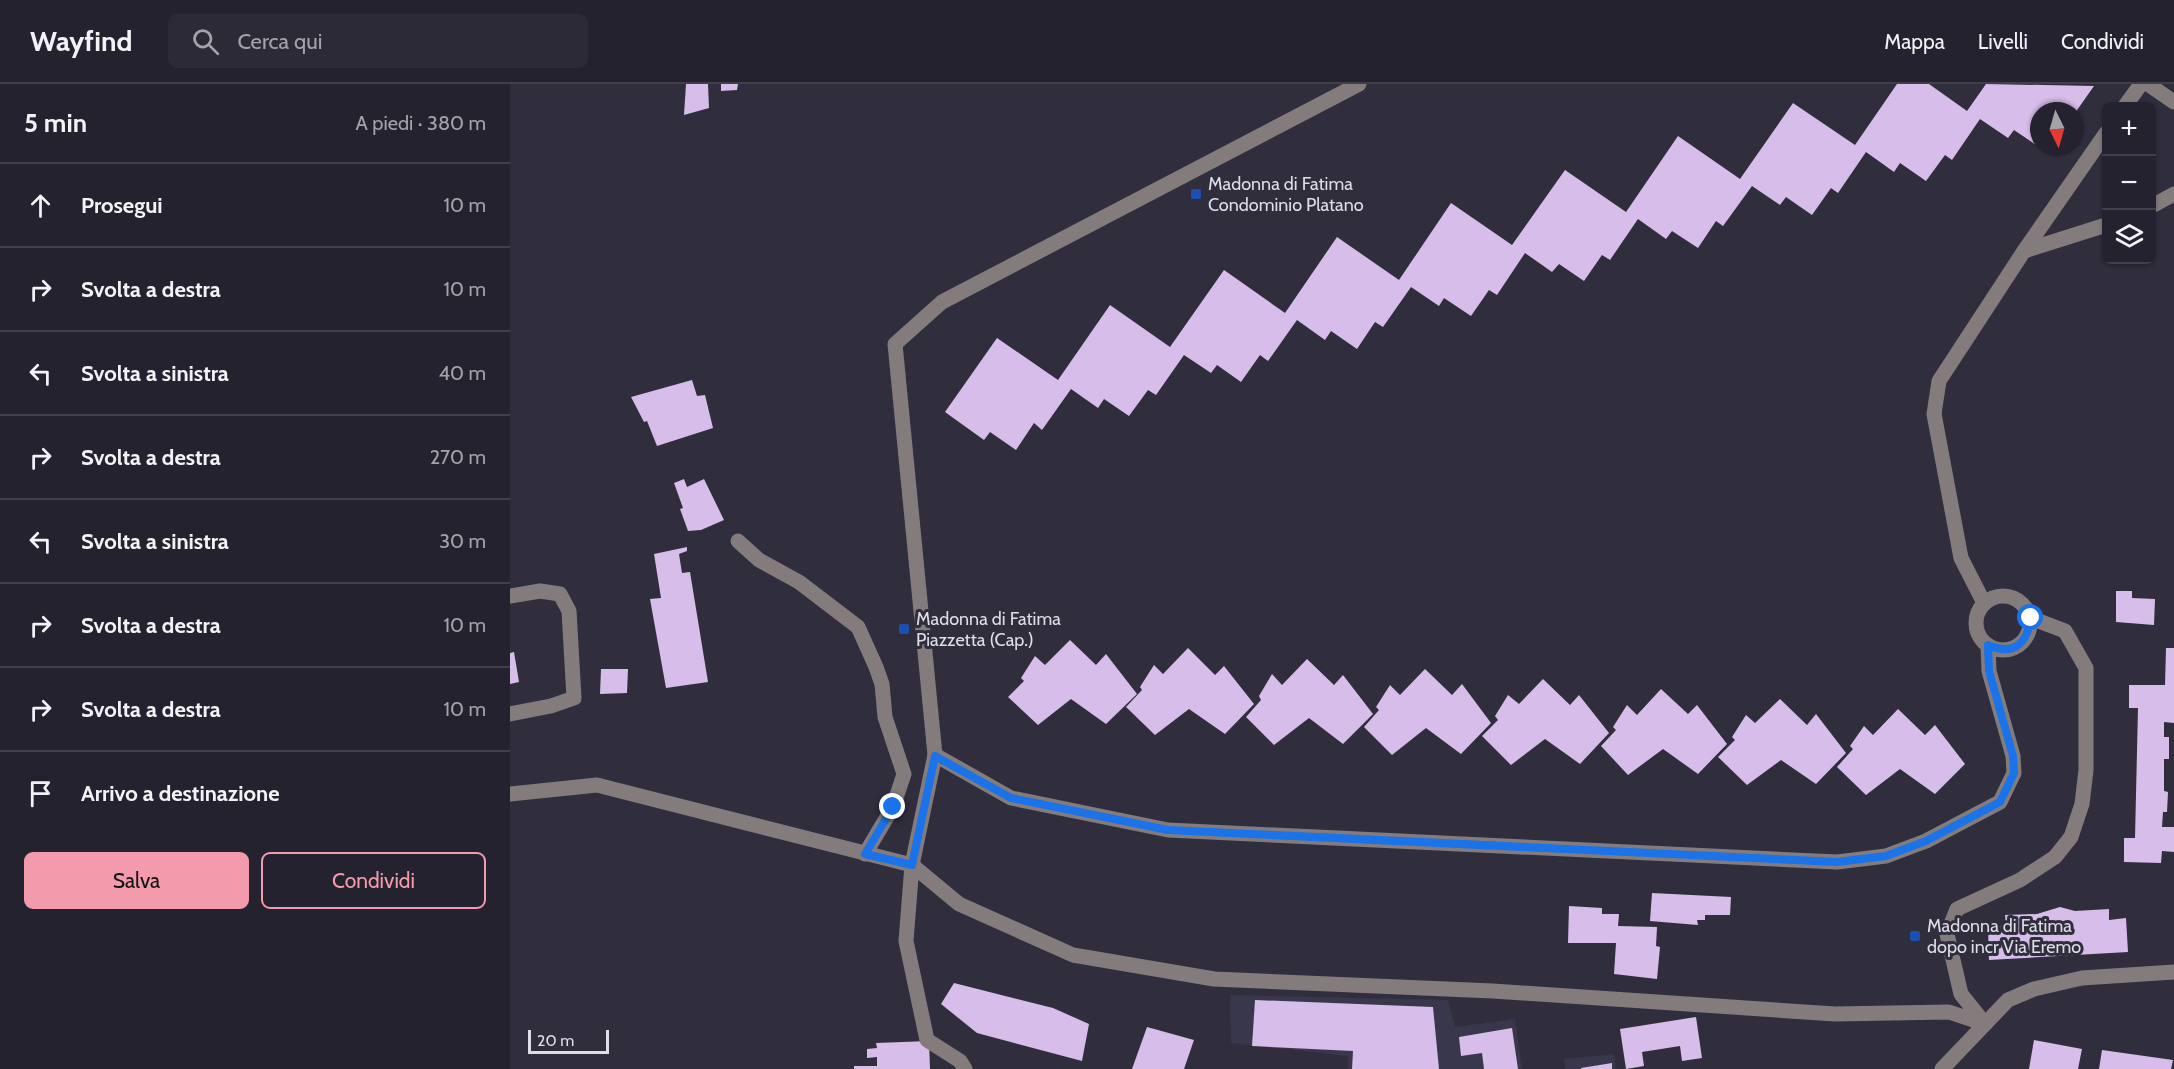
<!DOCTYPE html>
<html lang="it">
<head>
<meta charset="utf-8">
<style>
	:root { --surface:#24222e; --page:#2c2a36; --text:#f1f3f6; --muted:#a3a4aa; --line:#413f4a; --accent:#f39aac }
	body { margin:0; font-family:Cabin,sans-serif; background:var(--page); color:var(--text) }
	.controls { position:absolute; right:18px; top:18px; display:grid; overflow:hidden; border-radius:9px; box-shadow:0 2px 4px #0004 }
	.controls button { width:54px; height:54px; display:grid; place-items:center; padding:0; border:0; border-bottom:2px solid var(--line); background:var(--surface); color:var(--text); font:30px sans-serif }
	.compass { position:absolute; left:1520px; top:18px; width:54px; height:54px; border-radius:50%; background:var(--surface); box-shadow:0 2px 4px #0004; rotate:175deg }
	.scale { position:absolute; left:18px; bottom:15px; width:81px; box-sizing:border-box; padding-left:6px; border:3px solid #dedee7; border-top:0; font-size:16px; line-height:21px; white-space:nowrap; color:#dedee7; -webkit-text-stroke:4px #302e3d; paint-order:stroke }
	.stop { position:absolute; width:18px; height:18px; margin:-14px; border:4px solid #1a73e8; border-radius:50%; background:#fff }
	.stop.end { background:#1a73e8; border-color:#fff; box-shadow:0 2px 6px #0008 }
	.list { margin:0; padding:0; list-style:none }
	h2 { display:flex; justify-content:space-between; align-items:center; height:78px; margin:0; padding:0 24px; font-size:26px }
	h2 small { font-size:20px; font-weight:400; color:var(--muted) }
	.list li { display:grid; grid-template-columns:39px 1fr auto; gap:18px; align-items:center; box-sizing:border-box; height:84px; padding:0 24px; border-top:2px solid var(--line) }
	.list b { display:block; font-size:22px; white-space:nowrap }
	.list em { font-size:20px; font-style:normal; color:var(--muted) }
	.actions { display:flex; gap:12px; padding:18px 24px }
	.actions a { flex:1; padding:14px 0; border:2px solid var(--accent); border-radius:9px; text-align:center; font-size:21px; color:var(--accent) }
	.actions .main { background:var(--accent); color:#111 }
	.icon { flex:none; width:33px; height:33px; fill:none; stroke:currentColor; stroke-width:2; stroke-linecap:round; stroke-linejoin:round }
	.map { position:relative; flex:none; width:1664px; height:985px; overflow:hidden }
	header { display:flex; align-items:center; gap:36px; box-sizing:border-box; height:84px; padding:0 30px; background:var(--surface); border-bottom:2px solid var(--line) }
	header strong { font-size:28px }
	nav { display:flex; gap:33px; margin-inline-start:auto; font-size:21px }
	.search { width:420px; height:54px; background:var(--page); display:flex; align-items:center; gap:15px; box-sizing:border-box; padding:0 21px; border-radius:9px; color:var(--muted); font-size:22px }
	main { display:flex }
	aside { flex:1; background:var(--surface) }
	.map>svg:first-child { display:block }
	.built { fill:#39374b }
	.building { fill:#d7bde9 }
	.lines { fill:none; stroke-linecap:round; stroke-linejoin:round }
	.minor { stroke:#847b7c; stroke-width:15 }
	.route { stroke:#1a73e8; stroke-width:8 }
	.transit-dot { fill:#1a4fb4; stroke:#302e3d; stroke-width:2 }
	.labels { text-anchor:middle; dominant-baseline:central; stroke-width:6; stroke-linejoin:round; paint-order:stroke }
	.poi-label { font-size:18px; fill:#dedee7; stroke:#302e3d; text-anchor:start }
</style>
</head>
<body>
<header>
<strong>Wayfind</strong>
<div class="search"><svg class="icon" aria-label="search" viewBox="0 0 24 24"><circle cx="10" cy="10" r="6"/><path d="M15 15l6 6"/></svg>Cerca qui</div>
<nav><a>Mappa</a><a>Livelli</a><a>Condividi</a></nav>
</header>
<main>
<aside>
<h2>5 min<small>A piedi · 380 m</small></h2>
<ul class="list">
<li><svg class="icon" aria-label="ahead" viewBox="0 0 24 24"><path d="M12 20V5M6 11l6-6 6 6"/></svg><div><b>Prosegui</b></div><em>10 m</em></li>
<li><svg class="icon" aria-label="right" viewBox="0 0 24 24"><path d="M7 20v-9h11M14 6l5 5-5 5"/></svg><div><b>Svolta a destra</b></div><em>10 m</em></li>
<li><svg class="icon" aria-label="left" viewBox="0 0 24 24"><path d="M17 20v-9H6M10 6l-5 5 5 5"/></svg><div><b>Svolta a sinistra</b></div><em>40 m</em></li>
<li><svg class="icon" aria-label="right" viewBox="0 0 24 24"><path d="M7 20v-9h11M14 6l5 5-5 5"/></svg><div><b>Svolta a destra</b></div><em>270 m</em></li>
<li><svg class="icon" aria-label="left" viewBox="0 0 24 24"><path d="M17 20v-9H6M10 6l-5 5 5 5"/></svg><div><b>Svolta a sinistra</b></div><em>30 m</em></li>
<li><svg class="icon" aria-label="right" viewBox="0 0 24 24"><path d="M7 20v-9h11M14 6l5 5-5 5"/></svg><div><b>Svolta a destra</b></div><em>10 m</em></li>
<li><svg class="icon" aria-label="right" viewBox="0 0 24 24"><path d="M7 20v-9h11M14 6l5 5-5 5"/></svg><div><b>Svolta a destra</b></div><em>10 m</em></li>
<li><svg class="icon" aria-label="arrive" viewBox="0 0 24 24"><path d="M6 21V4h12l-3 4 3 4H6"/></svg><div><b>Arrivo a destinazione</b></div></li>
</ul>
<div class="actions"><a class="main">Salva</a><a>Condividi</a></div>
</aside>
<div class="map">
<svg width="1664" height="985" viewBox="0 0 1664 985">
	<rect width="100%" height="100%" fill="#302e3d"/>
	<!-- built -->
	<g class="built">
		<path d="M720,911L938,916L945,943L1005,935L1012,985H838V972L721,959Z"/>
		<path d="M1104,970L1106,985H1055L1054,975Z"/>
	</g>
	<!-- building -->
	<g class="building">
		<path d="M176,0H198L199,24L174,31Z"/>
		<path d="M211,0H228L227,6L211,7Z"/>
		<path d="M1387,0H1419L1457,27L1476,0L1584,2L1565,29V27H1529V63L1504,46L1498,54L1470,35L1442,76L1435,71L1416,97L1390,79L1384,88L1356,68L1328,109L1321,104L1302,131L1276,113L1270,121L1242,102L1213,142L1206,137L1188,164L1162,147L1156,155L1128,135L1100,176L1092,171L1074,197L1049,180L1042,188L1015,169L987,211L979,206L961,232L934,214L929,222L901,203L873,243L865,238L847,265L821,247L815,256L787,236L758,277L750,271L731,298L707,281L701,289L674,271L646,311L638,306L619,332L594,315L588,324L561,305L532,346L524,339L506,366L480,348L474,356L435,328L487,254L548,296L600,221L660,263L714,186L775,229L827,153L889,196L941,119L1002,161L1055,86L1116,128L1168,52L1230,95L1283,19L1345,61Z"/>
		<path d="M182,296L187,312L195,311L203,344L147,362L137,337L134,338L121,313Z"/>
		<path d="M174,395L177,403L194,395L214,436L191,446L178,447L170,425L173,424L164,399Z"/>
		<path d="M177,463V467L169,470L172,489L180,488L198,598L156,604L140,515L151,514L144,470Z"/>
		<path d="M1606,507H1622V514L1645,515L1644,541L1606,538Z"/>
		<path d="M560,556L586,581L596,570L627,610L596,640L561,615L528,641L498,613L514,597L511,594L525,572L535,581Z"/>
		<path d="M678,564L705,591L714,582L744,620L715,650L679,625L645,651L616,623L632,606L630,603L644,581L653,590Z"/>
		<path d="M1656,564H1664V639L1654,638V653H1659V675H1654V707L1658,708L1657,728H1653L1652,743H1664V768L1652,767L1651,779L1614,778V754H1625L1628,624H1619V601H1655Z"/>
		<path d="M4,568L9,598L0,600V569Z"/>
		<path d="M797,575L824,601L833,591L863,630L833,660L799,634L764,661L736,633L751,616L749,612L762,590L772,601Z"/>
		<path d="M91,585H118L117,609L90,610Z"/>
		<path d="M915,585L942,611L952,600L981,639L951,670L916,644L882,671L854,643L869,626L866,623L880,601L890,611Z"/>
		<path d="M1033,595L1060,621L1069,611L1099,649L1070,680L1035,655L1001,681L972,652L988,636L985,632L998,611L1009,620Z"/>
		<path d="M1151,605L1178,630L1187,621L1217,660L1188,690L1153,665L1118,691L1091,662L1106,646L1103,643L1117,621L1127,631Z"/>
		<path d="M1270,615L1297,641L1306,630L1336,669L1306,700L1271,676L1237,701L1208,673L1225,656L1222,653L1236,631L1245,639Z"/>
		<path d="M1388,625L1415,651L1425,641L1455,680L1425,710L1390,685L1356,711L1327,683L1343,665L1340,662L1354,642L1363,651Z"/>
		<path d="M1142,809L1221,813L1220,831H1195V836H1187L1188,841L1140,837Z"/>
		<path d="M1059,822L1092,824V830H1109L1108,842L1147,843L1146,862L1150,863L1147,895L1104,890L1106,859H1058Z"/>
		<path d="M1550,823L1565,827L1599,825V836L1616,834L1618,868L1479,876L1478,843L1496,842L1495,831L1527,830Z"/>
		<path d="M444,899L543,924L579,940L572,977L467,949L431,920Z"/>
		<path d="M745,916L923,923L929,985H842L843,967L742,962Z"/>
		<path d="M1186,933L1192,974L1172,977L1170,962L1132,968L1134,982L1116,985L1110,945Z"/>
		<path d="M637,943L684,956L674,985H622Z"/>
		<path d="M1002,944L1008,985H974L972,969L951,972L949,953Z"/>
		<path d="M1524,956L1572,965L1568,985H1519Z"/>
		<path d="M419,957L420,985H344V982H367V973L357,974V965L367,964L366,959Z"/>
		<path d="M1592,966L1663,976L1661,985H1589Z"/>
		<path d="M1102,979V985H1071V984Z"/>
	</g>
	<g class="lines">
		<!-- minor -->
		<g class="minor">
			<path d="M849,0L432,218L385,260L425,671L501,714L658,746L1327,778L1376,772L1416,757L1490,718L1504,689L1503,672L1479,587L1478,561"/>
			<path d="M1638,0L1664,18"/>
			<path d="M1615,22L1631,0"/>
			<path d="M1642,122L1664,110"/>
			<path d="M1514,167L1596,141"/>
			<path d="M228,457L249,476L289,498L348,543L366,583L372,600L375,633L394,690L383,723L355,770"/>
			<path d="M0,512L30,507L50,510L59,527L64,614L41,622L0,630"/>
			<circle cx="1493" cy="539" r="27"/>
			<path d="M1474,519L1451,474L1424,330L1429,297L1514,167L1596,49"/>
			<path d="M425,671L402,781L396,857L417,956L450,977L455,985"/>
			<path d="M0,710L87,701L402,781L449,820L563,871L704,895L983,907L1325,930L1439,928L1475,940"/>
			<path d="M1475,940L1451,910L1437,850L1447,825L1510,796L1545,773L1561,753L1572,720L1576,686V584L1555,547L1521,534"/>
			<path d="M1432,985L1498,916L1524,905L1572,894L1664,888"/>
		</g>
	</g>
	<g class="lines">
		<!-- route -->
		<path class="route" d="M383,723L355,770L402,781L425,672L501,714L658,746L1327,778L1376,772L1416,757L1490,718L1504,689L1503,672L1479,587L1478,561C1504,572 1517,560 1521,534"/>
	</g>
	<!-- markers -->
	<g class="transit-dot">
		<rect x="680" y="104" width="12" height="12" rx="3"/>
		<rect x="388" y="539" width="12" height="12" rx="3"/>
		<rect x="1399" y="846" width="12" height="12" rx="3"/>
	</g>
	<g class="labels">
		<!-- poi labels -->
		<g class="poi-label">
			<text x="698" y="100">Madonna di Fatima<tspan x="698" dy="21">Condominio Platano</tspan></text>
			<text x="406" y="535">Madonna di Fatima<tspan x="406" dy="21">Piazzetta (Cap.)</tspan></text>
			<text x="1417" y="842">Madonna di Fatima<tspan x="1417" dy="21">dopo incr Via Eremo</tspan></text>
		</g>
	</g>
</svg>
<div class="controls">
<button>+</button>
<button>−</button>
<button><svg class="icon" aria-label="layers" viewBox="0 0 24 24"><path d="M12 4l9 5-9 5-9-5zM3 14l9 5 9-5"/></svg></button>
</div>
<svg class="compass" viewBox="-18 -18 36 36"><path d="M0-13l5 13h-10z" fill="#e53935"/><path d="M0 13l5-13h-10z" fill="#a3a4aa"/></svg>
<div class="scale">20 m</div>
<div class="stop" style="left:1521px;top:534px"></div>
<div class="stop end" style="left:383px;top:723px"></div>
</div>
</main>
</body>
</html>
